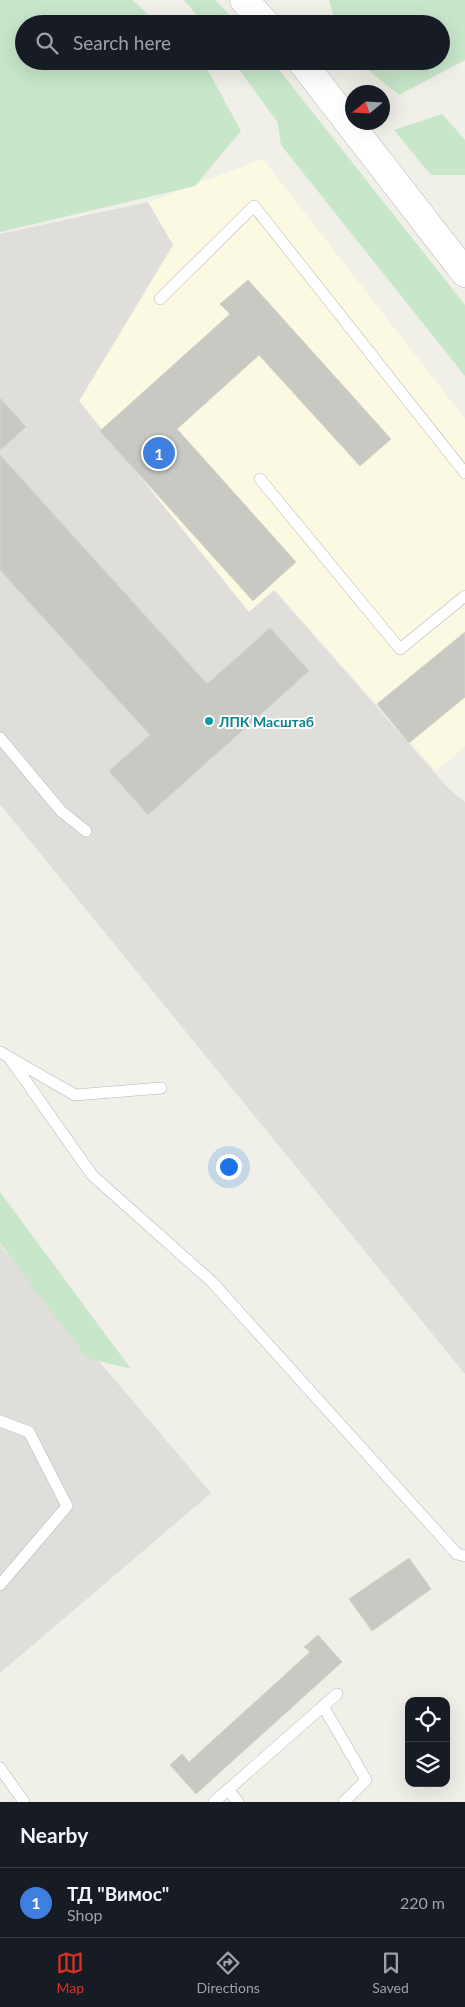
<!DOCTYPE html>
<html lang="en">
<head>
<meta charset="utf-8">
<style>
	:root { --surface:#171b24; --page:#242831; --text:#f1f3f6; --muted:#9ea1a6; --line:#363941; --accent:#d93025 }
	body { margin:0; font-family:Lato,sans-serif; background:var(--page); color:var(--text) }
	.controls { position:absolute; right:15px; bottom:15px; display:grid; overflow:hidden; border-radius:10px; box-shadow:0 5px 20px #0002 }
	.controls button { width:45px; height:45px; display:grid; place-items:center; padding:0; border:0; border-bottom:1px solid var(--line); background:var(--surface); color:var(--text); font:25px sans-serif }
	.compass { position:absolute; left:345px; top:85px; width:45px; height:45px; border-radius:50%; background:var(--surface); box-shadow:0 5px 20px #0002; rotate:252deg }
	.you { position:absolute; left:228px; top:1166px; width:18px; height:18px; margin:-12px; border:4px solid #fff; border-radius:50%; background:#1a73e8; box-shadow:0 0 0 8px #1a73e833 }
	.badge { display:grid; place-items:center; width:32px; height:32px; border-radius:50%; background:var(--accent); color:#fff; font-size:16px; font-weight:700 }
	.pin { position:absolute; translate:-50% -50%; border:2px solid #fff; box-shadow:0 1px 5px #0006 }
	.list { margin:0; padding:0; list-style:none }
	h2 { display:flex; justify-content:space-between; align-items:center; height:65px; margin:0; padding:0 20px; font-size:21px }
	h2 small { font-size:16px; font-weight:400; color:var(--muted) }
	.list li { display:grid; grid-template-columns:32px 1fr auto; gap:15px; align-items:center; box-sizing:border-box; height:70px; padding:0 20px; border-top:1px solid var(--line) }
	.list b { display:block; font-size:19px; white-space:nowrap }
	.list p { margin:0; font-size:16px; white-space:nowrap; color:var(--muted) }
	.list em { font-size:16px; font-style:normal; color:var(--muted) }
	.icon { flex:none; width:28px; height:28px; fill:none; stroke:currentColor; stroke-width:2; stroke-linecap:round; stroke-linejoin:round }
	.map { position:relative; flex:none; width:465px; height:1802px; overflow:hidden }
	.search { position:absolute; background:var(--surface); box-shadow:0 5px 20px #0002; left:15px; right:15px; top:15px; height:55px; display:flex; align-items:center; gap:12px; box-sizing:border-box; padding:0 18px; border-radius:28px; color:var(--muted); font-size:19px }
	.sheet { height:135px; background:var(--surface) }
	nav { display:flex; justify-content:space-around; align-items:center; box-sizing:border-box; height:70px; border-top:1px solid var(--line); background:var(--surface); font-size:14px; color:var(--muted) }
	nav a { display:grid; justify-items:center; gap:2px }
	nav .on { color:var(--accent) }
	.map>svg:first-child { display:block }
	.commercial { fill:#fcf9e2 }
	.industrial { fill:#dfdeda }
	.green { fill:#c7e6ca }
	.building { fill:#c9c9c3; stroke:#d5d2c7 }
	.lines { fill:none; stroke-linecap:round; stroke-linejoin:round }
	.lane-casing { stroke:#b5b7bb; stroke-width:12 }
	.secondary-casing { stroke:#b6b9be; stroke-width:29 }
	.lane { stroke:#fff; stroke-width:11 }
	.secondary { stroke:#fff; stroke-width:28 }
	.culture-dot { fill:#0f9aa8; stroke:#fff; stroke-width:2 }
	.labels { text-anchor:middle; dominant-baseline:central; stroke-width:4; stroke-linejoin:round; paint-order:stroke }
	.culture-label { font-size:14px; font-weight:bold; fill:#0d838f; stroke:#fff; text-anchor:start }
</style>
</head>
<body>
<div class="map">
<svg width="465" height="1802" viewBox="0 0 465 1802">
	<rect width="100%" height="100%" fill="#f0efe8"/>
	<!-- commercial -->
	<path class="commercial" d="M263,159L465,419V746L436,771L275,590L249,612L79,401L173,245L148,202Z"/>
	<!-- industrial -->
	<g class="industrial">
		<path d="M148,202L173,245L79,401L249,612L274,590L448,788L465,802V1374L0,804V234Z"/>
		<path d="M0,1245L211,1493L0,1673Z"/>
	</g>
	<!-- green -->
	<g class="green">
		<path d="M0,0H132L159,24H24V61H200L206,67L241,131L195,186L0,232Z"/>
		<path d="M184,0H215L238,24H204Z"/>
		<path d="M329,0H465V60L399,95L357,61H441V24H336Z"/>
		<path d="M233,61H272L465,305V376L281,145L278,123Z"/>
		<path d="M442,114L465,140V175H431L394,130Z"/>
		<path d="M0,1192L131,1369L87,1358L0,1243Z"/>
	</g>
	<!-- building -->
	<g class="building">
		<path d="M248,280L391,439L360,466L259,355L177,429L296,562L253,601L100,431L230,314L220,304Z"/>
		<path d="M0,398L26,427L0,450Z"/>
		<path d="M0,455L207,684L270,628L309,671L148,815L109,771L150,735L0,570Z"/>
		<path d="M465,632V697L409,743L377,704Z"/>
		<path d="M409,1558L431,1589L372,1631L349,1599Z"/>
		<path d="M318,1635L342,1662L196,1794L170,1765L182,1754L189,1762L310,1652L304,1647Z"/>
	</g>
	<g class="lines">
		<!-- lane casing -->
		<g class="lane-casing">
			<g id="lane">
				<path d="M160,299L254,206L465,473"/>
				<path d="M260,479L400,649L465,596"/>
				<path d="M0,738L61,811L86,831"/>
				<path d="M0,1052L75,1095L161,1088"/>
				<path d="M11,1060L92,1175L212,1282L457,1554L465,1556"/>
				<path d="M0,1421L29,1432L67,1506L0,1585"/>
				<path d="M323,1706L366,1780L344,1802"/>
				<path d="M0,1768L24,1802"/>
				<path d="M228,1789L238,1802"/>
				<path d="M214,1802L337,1694"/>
			</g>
		</g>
		<!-- secondary casing -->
		<g class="secondary-casing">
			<g id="secondary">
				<path d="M244,0L266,24"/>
				<path d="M301,61L465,273"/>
			</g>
		</g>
		<!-- lane -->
		<use href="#lane" class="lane"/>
		<!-- secondary -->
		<use href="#secondary" class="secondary"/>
	</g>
	<!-- markers -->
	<circle class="culture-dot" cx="209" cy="721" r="5"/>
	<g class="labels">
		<!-- culture labels -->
		<g class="culture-label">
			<text x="219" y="721">ЛПК Масштаб</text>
		</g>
	</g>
</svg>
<div class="controls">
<button><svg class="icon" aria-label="locate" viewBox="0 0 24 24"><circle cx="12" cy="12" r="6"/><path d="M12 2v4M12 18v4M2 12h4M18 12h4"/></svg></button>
<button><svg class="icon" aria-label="layers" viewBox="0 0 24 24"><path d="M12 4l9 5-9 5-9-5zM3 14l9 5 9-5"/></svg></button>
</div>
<svg class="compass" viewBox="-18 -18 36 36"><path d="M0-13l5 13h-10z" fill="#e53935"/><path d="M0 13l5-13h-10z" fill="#9ea1a6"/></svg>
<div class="you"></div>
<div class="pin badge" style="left:159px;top:453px;background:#3f7fe0">1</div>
<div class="search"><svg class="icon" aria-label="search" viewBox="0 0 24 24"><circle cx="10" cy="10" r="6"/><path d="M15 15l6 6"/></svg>Search here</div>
</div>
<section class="sheet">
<h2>Nearby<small></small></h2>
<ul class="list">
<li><span class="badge" style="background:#3f7fe0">1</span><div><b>ТД &quot;Вимос&quot;</b><p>Shop</p></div><em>220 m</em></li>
</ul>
</section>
<nav>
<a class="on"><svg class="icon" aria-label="map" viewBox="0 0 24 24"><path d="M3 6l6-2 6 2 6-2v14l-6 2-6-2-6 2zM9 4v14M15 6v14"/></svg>Map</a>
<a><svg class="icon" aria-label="directions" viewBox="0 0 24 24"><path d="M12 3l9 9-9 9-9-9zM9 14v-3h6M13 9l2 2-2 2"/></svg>Directions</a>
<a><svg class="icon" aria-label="saved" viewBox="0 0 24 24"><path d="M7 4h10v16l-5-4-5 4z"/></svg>Saved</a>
</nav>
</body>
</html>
